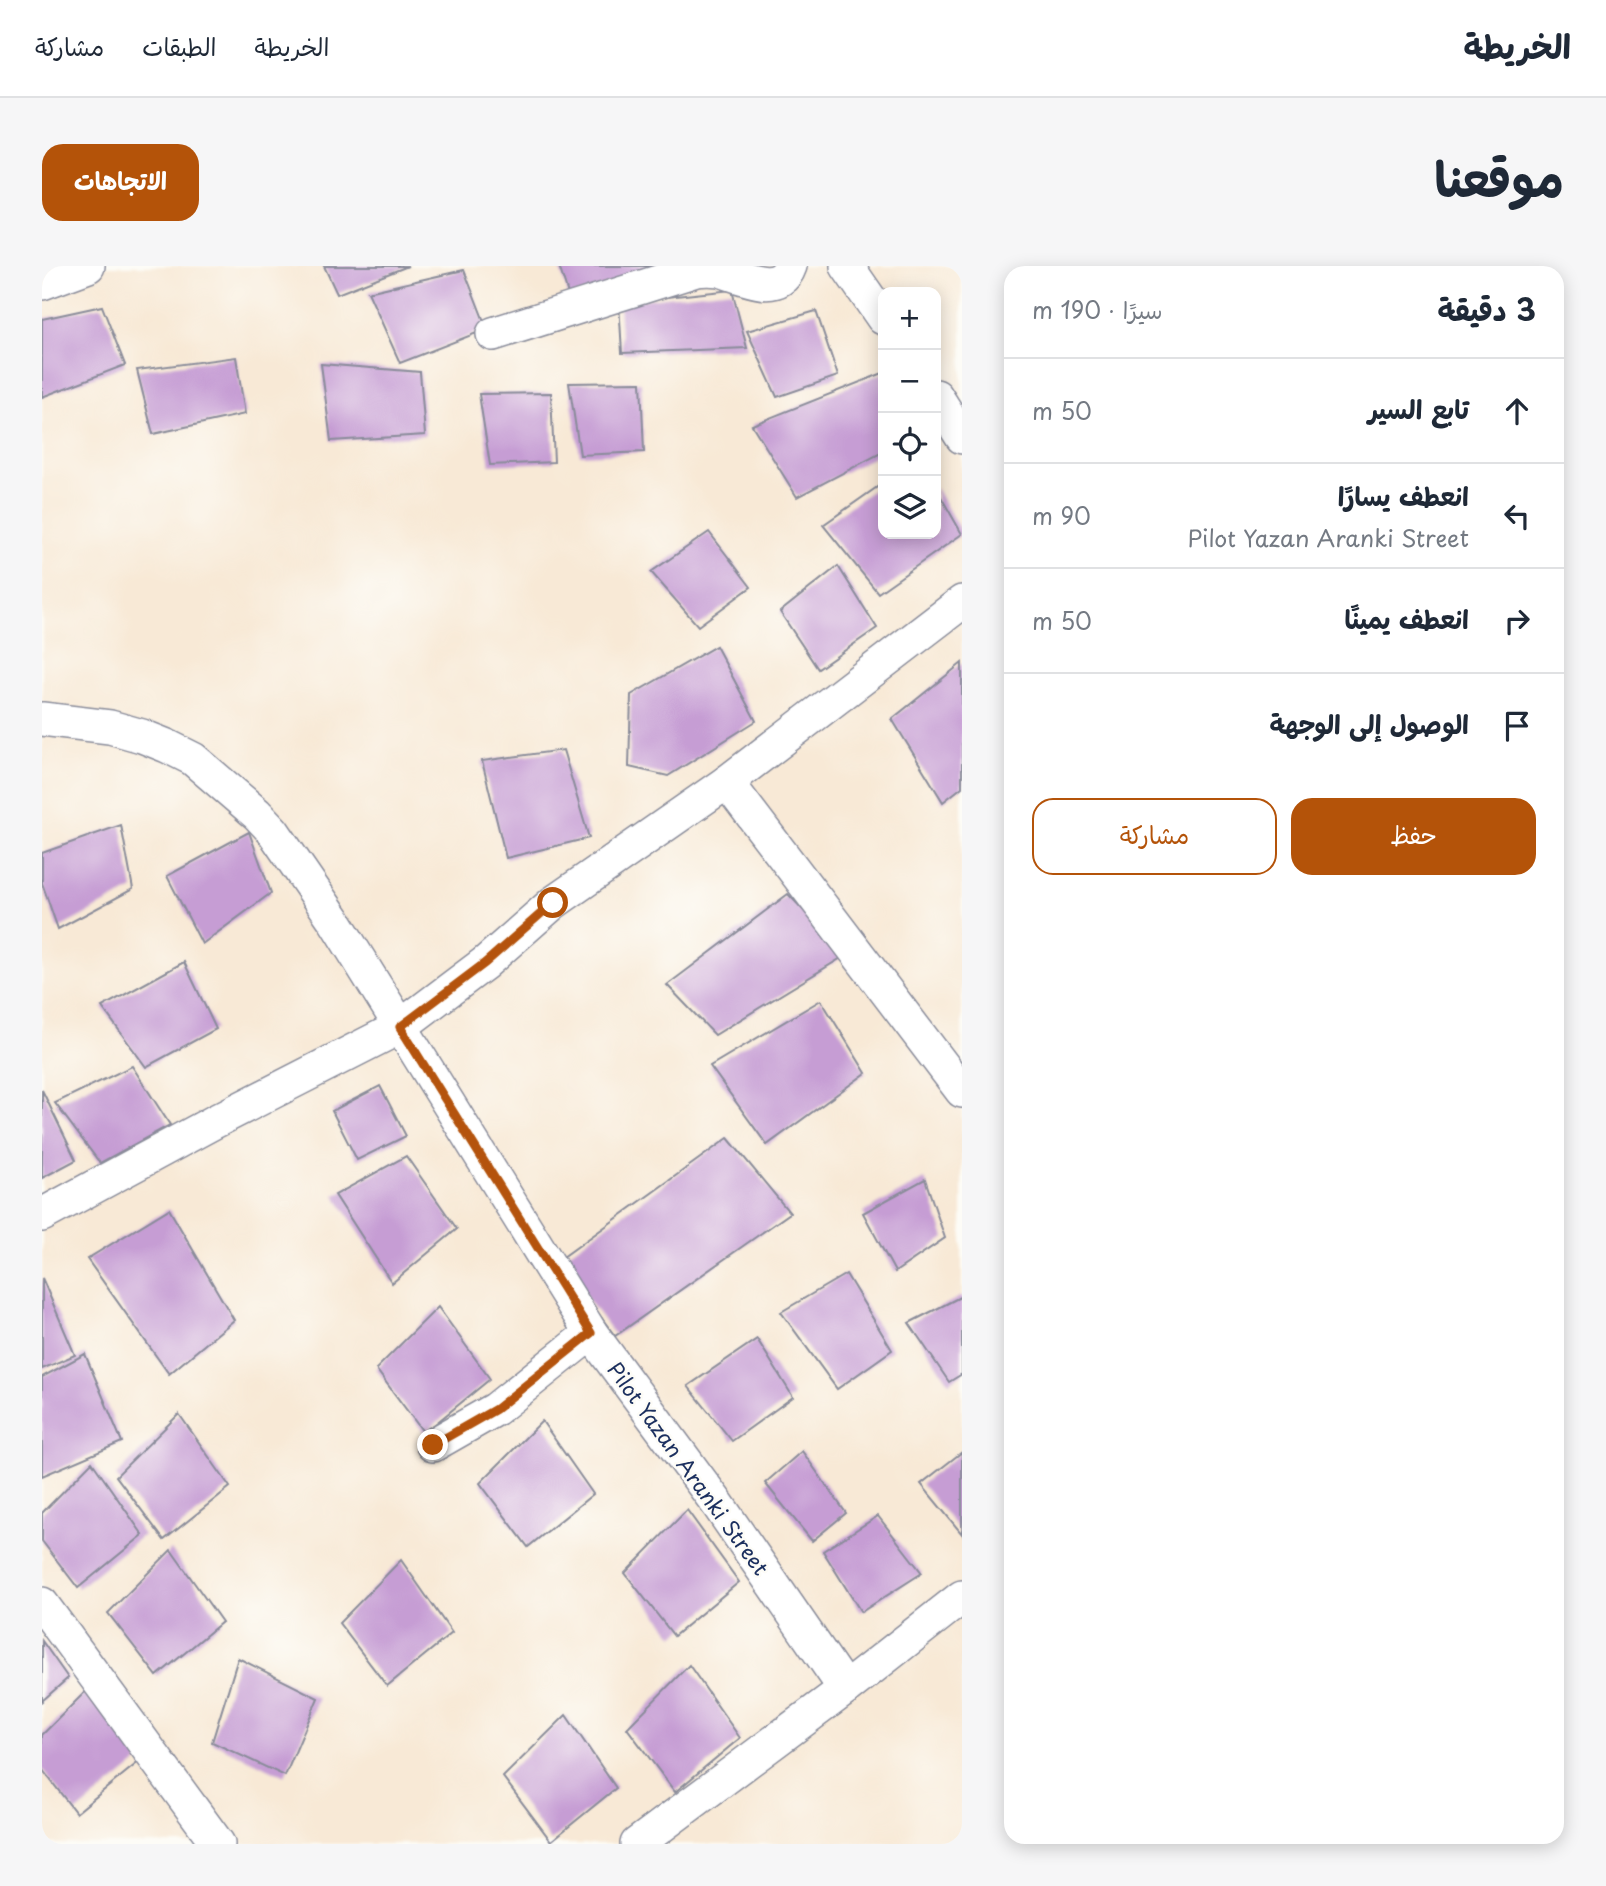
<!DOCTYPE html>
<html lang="ar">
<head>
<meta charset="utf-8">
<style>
	:root { --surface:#fff; --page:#f6f6f7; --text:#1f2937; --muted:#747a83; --line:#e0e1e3; --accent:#b45309 }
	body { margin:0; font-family:"Playpen Sans","Playpen Sans Arabic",sans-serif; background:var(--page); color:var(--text); direction:rtl }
	.controls { position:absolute; right:21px; top:21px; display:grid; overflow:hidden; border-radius:14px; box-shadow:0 4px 18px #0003 }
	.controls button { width:63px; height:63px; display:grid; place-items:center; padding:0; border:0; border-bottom:2px solid var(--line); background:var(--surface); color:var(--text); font:35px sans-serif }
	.stop { position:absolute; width:21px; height:21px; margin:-16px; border:5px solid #b45309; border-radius:50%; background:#fff }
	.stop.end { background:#b45309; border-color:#fff; box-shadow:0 2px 7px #0008 }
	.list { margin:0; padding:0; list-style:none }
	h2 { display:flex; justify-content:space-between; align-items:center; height:91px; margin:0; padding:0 28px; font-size:30px }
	h2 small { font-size:23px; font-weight:400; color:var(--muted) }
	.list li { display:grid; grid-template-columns:46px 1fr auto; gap:21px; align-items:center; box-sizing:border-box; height:105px; padding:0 28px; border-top:2px solid var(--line) }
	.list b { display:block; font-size:26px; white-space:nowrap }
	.list p { margin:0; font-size:23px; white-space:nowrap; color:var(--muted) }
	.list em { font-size:23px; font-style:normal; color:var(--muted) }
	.actions { display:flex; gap:14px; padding:21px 28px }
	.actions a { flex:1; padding:16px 0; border:2px solid var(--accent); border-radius:21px; text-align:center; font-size:24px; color:var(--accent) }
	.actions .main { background:var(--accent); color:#fff }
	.icon { flex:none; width:38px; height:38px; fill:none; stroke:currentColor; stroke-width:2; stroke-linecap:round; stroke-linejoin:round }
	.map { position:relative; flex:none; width:920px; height:1578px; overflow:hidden; direction:ltr; border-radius:21px }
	header { display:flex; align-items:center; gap:42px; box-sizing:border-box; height:98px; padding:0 35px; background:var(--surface); border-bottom:2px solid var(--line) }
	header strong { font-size:33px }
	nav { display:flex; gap:38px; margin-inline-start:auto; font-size:24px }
	.intro { display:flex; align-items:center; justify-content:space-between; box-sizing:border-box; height:168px; padding:0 42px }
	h1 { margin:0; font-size:49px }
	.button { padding:18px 32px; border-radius:21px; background:var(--accent); color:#fff; font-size:24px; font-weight:700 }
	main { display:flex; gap:42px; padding:0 42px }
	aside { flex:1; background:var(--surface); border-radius:21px; box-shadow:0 4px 18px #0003 }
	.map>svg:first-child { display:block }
	.building { fill:#c69dd4 }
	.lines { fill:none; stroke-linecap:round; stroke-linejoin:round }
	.minor-casing { stroke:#8a8c9a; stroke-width:36 }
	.minor { stroke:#fff; stroke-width:33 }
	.route { stroke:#b45309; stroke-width:9 }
	.labels { text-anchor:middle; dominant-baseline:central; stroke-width:5; stroke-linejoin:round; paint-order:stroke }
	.street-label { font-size:21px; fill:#1b2f5e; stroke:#fdfcf7 }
</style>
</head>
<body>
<header>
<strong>الخريطة</strong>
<nav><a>الخريطة</a><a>الطبقات</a><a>مشاركة</a></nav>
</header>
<div class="intro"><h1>موقعنا</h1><a class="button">الاتجاهات</a></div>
<main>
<aside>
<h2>3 دقيقة<small>سيرًا · 190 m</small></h2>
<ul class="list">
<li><svg class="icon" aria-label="ahead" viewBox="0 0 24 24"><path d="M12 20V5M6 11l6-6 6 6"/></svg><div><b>تابع السير</b></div><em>50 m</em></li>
<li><svg class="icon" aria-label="left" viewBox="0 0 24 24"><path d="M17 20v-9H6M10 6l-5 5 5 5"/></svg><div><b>انعطف يسارًا</b><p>Pilot Yazan Aranki Street</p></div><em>90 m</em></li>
<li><svg class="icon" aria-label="right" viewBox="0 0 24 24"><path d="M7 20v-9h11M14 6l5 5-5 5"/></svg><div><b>انعطف يمينًا</b></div><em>50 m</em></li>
<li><svg class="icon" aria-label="arrive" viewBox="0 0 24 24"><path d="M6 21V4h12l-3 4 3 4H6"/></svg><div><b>الوصول إلى الوجهة</b></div></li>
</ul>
<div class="actions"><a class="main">حفظ</a><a>مشاركة</a></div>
</aside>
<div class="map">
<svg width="920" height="1578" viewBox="0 0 920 1578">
	<rect width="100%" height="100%" fill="#fdfcf7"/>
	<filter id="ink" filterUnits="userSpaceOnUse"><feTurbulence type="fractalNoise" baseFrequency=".0143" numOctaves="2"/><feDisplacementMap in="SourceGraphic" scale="14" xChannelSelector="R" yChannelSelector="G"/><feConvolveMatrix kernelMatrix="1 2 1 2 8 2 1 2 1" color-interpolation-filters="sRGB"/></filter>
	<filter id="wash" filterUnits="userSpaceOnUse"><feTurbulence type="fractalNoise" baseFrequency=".00686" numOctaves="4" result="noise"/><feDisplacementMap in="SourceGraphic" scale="28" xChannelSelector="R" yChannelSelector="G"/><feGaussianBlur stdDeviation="1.57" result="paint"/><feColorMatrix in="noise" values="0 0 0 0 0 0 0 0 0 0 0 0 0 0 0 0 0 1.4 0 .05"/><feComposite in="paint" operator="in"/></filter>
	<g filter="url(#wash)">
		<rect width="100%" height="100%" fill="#f8e9d6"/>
		<g id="blocks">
			<!-- building -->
			<g class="building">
				<path d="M282,0H366L295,28Z"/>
				<path d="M517,0H630L527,31Z"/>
				<path d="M422,4L445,63L358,97L326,26Z"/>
				<path d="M690,24L705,82L580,87L577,36Z"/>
				<path d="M60,40L83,99L0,131V53Z"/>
				<path d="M774,45L796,110L735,131L705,65Z"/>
				<path d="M194,91L203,148L111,168L95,104Z"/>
				<path d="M279,98L378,106L383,169L289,175Z"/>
				<path d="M841,107V186L755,231L710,159Z"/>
				<path d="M599,116L602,186L538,189L527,117Z"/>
				<path d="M509,127L512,196L448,199L437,128Z"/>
				<path d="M841,217V268H894V222L920,268L836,327L781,259Z"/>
				<path d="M667,266L709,321L656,360L609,306Z"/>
				<path d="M796,300L835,362L776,403L738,346Z"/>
				<path d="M674,380L714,455L626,510L587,501L589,429Z"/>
				<path d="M920,397V521L901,536L850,453Z"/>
				<path d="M521,484L547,572L464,592L440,495Z"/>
				<path d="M79,559L91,623L16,663L0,617V587Z"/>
				<path d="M207,566L229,627L160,678L125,610Z"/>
				<path d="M746,628L804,689L673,769L625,719Z"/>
				<path d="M142,696L174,763L104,801L60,741Z"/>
				<path d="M779,734L824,807L725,879L668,800Z"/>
				<path d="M90,800L128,859L58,897L13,837Z"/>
				<path d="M338,820L364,870L315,894L290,845Z"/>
				<path d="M0,824L34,894L0,912Z"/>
				<path d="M686,872L748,947L573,1070L517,994Z"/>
				<path d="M364,890L415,963L350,1017L293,929Z"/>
				<path d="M883,913L903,972L853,1006L821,947Z"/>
				<path d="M127,943L192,1054L127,1108L45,993Z"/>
				<path d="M804,1008L850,1084L795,1123L739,1046Z"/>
				<path d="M0,1012L33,1089L0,1103Z"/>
				<path d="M920,1030V1108L907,1116L867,1057Z"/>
				<path d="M396,1041L448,1113L382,1167L334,1103Z"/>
				<path d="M715,1073L751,1131L690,1175L646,1120Z"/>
				<path d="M43,1088L80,1176L0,1210V1111Z"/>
				<path d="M137,1148L188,1221L122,1274L74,1210Z"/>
				<path d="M500,1155L551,1228L486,1281L438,1217Z"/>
				<path d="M760,1185L804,1247L770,1275L723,1217Z"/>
				<path d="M920,1186V1268L879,1218Z"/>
				<path d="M50,1196L101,1269L36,1322L0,1275V1247Z"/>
				<path d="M645,1244L697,1316L632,1370L583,1307Z"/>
				<path d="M836,1250L880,1307L819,1346L781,1285Z"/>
				<path d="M129,1284L180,1356L115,1410L66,1347Z"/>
				<path d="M359,1294L410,1367L345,1420L297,1357Z"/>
				<path d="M0,1375L26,1412L0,1435Z"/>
				<path d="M196,1392L276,1432L243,1510L170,1476Z"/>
				<path d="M647,1399L698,1472L633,1526L585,1462Z"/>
				<path d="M48,1421L99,1494L34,1547L0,1503V1469Z"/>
				<path d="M524,1449L574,1522L509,1575L461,1511Z"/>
			</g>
		</g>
	</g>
	<g filter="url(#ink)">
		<use href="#blocks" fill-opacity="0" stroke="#8a8c9a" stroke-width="2"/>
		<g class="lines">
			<!-- minor casing -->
			<g class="minor-casing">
				<g id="minor">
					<path d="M805,0L841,52"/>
					<path d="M0,17L46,0"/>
					<path d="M451,68L654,4C662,3 669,3 677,4C698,9 737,32 748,0"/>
					<path d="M894,130L920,171"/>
					<path d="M0,453L68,461L100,470L125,480L151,493L215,548L231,565L293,655L549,1067L677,1240L803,1423"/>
					<path d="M685,516L920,825"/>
					<path d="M0,949L172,856L358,761L443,697L511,637L685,516L920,336"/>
					<path d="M391,1179L454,1143L549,1067"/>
					<path d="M0,1338L176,1578"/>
					<path d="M595,1578L803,1423L920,1331"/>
				</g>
			</g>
			<!-- minor -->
			<use href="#minor" class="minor"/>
		</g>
	</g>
	<g class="lines" filter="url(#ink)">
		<!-- route -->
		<path class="route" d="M391,1179L454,1143L549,1067L358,761L443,697L511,637"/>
	</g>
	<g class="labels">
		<!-- street labels -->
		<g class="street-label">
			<text transform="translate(647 1202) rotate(54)">Pilot Yazan Aranki Street</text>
		</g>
	</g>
</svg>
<div class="controls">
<button>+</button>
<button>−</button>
<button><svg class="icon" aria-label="locate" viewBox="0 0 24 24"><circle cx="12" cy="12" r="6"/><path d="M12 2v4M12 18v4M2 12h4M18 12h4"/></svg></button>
<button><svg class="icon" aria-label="layers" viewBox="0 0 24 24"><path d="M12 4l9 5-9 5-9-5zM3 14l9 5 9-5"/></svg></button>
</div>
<div class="stop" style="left:511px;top:637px"></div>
<div class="stop end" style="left:391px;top:1179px"></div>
</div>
</main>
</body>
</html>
